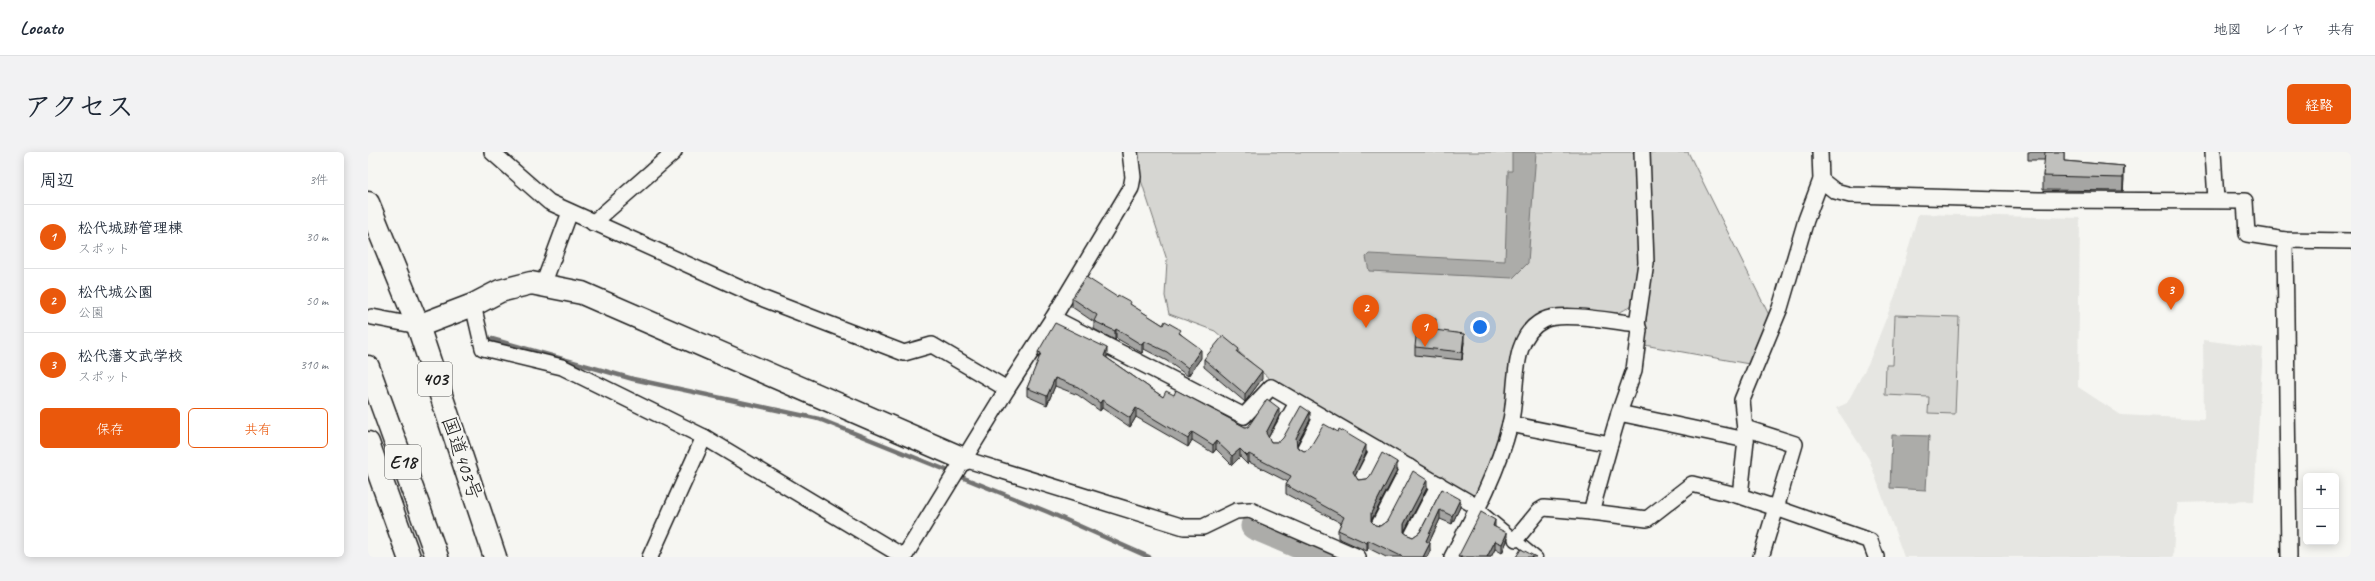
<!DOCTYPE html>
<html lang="ja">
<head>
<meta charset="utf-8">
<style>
	:root { --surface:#fff; --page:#f2f2f3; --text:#1f2937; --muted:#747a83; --line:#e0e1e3; --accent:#ea580c }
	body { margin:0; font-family:Caveat,"Klee One",sans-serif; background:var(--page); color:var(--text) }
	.controls { position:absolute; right:12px; bottom:12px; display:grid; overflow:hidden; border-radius:6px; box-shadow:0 2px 10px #0003 }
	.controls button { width:36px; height:36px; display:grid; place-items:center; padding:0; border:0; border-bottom:1px solid var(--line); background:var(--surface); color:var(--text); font:20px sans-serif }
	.you { position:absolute; left:1112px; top:175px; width:14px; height:14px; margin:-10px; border:3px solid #fff; border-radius:50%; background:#1a73e8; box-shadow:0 0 0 6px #1a73e833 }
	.badge { display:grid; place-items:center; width:26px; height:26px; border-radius:50%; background:var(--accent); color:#fff; font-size:13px; font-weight:700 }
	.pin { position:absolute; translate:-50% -33px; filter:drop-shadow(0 1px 2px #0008) }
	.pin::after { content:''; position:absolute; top:21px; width:14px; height:12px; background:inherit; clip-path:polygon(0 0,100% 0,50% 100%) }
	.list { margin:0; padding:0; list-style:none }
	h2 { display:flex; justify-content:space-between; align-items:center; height:52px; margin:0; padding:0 16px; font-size:17px }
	h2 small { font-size:13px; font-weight:400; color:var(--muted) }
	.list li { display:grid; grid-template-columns:26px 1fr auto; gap:12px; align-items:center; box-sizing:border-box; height:64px; padding:0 16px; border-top:1px solid var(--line) }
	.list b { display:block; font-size:15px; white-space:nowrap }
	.list p { margin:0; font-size:13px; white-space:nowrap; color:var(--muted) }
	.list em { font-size:13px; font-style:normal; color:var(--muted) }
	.actions { display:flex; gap:8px; padding:12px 16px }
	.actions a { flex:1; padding:9px 0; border:1px solid var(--accent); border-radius:6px; text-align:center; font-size:14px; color:var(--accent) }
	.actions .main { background:var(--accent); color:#fff }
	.map { position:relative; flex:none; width:1983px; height:405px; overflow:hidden; border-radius:6px }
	header { display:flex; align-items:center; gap:24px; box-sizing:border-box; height:56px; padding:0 20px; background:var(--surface); border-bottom:1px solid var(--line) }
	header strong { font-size:19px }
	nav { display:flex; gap:22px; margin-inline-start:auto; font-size:14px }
	.intro { display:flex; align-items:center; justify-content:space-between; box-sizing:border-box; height:96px; padding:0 24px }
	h1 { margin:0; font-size:28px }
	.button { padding:10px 18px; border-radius:6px; background:var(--accent); color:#fff; font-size:14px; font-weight:700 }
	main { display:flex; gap:24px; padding:0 24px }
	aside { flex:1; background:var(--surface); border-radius:6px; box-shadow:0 2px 10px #0003 }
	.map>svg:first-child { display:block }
	.built { fill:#e6e6e2 }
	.green { fill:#d6d6d2; stroke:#797977 }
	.water { fill:#acaca9; stroke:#727271 }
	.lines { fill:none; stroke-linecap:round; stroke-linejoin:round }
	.stream { stroke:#727271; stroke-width:4.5 }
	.river { stroke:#acaca9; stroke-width:27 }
	.lane-casing { stroke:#1c1c1c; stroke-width:11 }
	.street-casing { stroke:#1c1c1c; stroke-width:18 }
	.secondary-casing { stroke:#1c1c1c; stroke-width:25 }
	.highway-casing { stroke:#1c1c1c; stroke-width:25 }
	.lane { stroke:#f6f6f2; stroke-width:8 }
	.street { stroke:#f6f6f2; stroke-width:15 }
	.secondary { stroke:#f6f6f2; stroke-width:22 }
	.highway { stroke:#f6f6f2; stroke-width:22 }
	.wall { fill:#a5a5a3; stroke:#1c1c1c }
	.shaded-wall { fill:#868684; stroke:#1c1c1c }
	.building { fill:#c0c0bd; stroke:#1c1c1c }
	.labels { text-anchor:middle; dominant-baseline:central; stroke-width:4; stroke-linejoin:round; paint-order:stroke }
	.shield { fill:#f6f6f2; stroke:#5d5d5c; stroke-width:1 }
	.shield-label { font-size:19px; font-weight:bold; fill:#1c1c1c }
	.street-label { font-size:20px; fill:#1c1c1c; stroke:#f6f6f2 }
</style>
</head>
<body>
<header>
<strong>Locato</strong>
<nav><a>地図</a><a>レイヤ</a><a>共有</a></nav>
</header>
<div class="intro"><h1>アクセス</h1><a class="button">経路</a></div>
<main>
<aside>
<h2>周辺<small>3件</small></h2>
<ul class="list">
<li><span class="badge">1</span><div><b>松代城跡管理棟</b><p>スポット</p></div><em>30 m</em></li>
<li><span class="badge">2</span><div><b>松代城公園</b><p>公園</p></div><em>50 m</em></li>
<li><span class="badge">3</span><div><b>松代藩文武学校</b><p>スポット</p></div><em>310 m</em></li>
</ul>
<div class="actions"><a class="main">保存</a><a>共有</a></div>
</aside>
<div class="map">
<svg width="1983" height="405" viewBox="0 0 1983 405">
	<rect width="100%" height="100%" fill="#f6f6f2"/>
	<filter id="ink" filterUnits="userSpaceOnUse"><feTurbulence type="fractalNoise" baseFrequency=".025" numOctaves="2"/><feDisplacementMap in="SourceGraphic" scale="8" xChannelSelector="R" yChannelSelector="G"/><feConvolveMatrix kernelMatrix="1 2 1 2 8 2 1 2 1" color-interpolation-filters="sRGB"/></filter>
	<g filter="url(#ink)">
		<!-- built -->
		<path class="built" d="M1550,62L1712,66L1710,235L1753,263L1836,267L1835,188L1895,196L1886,349L1810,351L1807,368L1805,405H1536L1501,307L1468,256L1479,251L1501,210L1528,141Z"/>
		<!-- green -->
		<g class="green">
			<path d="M767,0H1269L1271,114L1268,150C1261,155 1252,162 1244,162C1210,165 1188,146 1159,173L1136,280L1111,349L903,228L847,179L801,162L797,144L799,108L772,25Z"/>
			<path d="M1281,0H1320L1401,163L1402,167L1384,210L1381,212L1276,193L1283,114Z"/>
			<path d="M1527,163L1591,165L1587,262L1560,261L1561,245L1517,243L1518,213H1525Z"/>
		</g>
		<!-- water -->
		<g class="water">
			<path d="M1144,0H1168L1160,111L1145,126L1001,119L998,105L1001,102L1137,109L1140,19H1144Z"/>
			<path d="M1524,283L1561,284L1558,338L1522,336Z"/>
		</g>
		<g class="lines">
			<!-- stream -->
			<g class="stream">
				<path d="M124,187L265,227L451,267L578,318"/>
				<path d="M596,326L680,360L781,405"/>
			</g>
			<!-- river -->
			<path class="river" d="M886,374L958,405"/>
			<!-- lane casing -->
			<g class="lane-casing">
				<path id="lane" d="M1111,356L1170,405"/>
			</g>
			<!-- street casing -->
			<g class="street-casing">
				<g id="street">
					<path d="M124,0L181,50L396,147L536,201L564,193L639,237L685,166L763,36L765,25L762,0"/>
					<path d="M1845,0L1848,48"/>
					<path d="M1453,28L1467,39L1482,43L1671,48L1877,49L1879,82L1917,88L1983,89"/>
					<path d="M225,71L306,0"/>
					<path d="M1917,88L1921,405"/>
					<path d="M175,133L202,60"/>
					<path d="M105,153L115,196L194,215L336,285L536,405L639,237"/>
					<path d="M4,165L50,174"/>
					<path d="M685,166L876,264L903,235L1111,356"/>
					<path d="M1251,261L1266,218L1271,178L1269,172"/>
					<path d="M1142,272L1242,292L1251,261L1378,288"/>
					<path d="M1377,276L1427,292L1408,356L1502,389L1508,405"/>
					<path d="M907,290L929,251"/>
					<path d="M1242,292L1223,360L1279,367L1324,332L1372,344"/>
					<path d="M936,298L953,266"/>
					<path d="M596,307L816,375H835L868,359L882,358L990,405"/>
					<path d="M994,328L1010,297"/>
					<path d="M1011,373L1041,315"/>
					<path d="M1044,384L1071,332"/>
					<path d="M1148,387L1171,359L1176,356L1223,360"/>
					<path d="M282,405L336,285"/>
					<path d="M1084,405C1107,362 1130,320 1142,272C1151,240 1140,185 1176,168C1194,159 1248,170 1269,172L1278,111L1274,0"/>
					<path d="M1393,405L1408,356L1372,344L1378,288L1374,248L1412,156L1438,68L1453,28L1452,0"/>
				</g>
			</g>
			<!-- secondary casing -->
			<g class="secondary-casing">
				<path id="secondary" d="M50,174L105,153L132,139L163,131L214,141L596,307"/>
			</g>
			<!-- highway casing -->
			<g class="highway-casing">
				<g id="highway">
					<path d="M0,51L50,174L127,405"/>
					<path d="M0,215L69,405"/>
					<path d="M0,291L41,405"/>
				</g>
			</g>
			<!-- lane -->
			<use href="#lane" class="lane"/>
			<!-- street -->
			<use href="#street" class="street"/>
			<!-- secondary -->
			<use href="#secondary" class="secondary"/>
			<!-- highway -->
			<use href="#highway" class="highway"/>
		</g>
		<!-- wall -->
		<g class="wall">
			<path d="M1660,0H1696V9L1756,14L1755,39L1675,38V24L1677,8H1660Z"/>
			<path d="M749,145L763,153L795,173L813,182L833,206L820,224L799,209L776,197L774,201L748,186L747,188L726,177V170L704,155V146Z"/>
			<path d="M1068,175V179L1096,190L1094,208L1047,203V195Z"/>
			<path d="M670,200L739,204V206L795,245L806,243L877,275H880L911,264L900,285L903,290H911L942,268L928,293L929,295L936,299L998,301L987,323L990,328L999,327L1029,319L1003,369L1007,373L1012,374L1019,369L1059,336L1036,380L1040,383L1045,385L1052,380L1074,337L1092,355L1084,372L1072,367L1061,391L1062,399L1059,405H1018L1000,396L999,399L970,386V378L973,371L918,342V333L920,330L881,310L879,312L872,305L864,313L848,297L845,301L824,288L820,295L768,265L762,275L734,256L732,259L710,243L687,234L679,253L659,244V236L671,208Z"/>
			<path d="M871,201L894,227L877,250L836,215V207Z"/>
			<path d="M1127,375L1139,389L1134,401L1127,397L1123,405H1090Z"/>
		</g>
		<!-- shaded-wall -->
		<g class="shaded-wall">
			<path d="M1756,14V28L1755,39V26Z"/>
			<path d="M748,177V186L747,188V179Z"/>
			<path d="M1096,182V190L1094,208V200Z"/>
			<path d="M776,189V197L774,201V193Z"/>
			<path d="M739,196V204L736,212V204Z"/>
			<path d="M833,197V206L820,224V216Z"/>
			<path d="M894,219V227L877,250V242Z"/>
			<path d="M687,226V234L679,253V244Z"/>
			<path d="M734,248V256L732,259V251Z"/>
			<path d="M768,256V265L762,275V266Z"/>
			<path d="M911,256V264L898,290V281Z"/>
			<path d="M942,260V268L928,294V286Z"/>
			<path d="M824,280V288L820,295V287Z"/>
			<path d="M848,289V297L845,301V293Z"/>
			<path d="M998,293V301L985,328V320Z"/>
			<path d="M872,297V305L864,313V304Z"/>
			<path d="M881,302V310L879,312V304Z"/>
			<path d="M1029,310V319L1003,369V361Z"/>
			<path d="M1059,328V336L1036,380V372Z"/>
			<path d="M1092,347V355L1084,372V364Z"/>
			<path d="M1072,358V367L1058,397V389Z"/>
			<path d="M1127,368V377L1125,374Z"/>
			<path d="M1139,381V389L1134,401V392Z"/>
			<path d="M1000,388V396L999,399V391Z"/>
			<path d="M1127,389V397L1123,405H1119Z"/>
			<path d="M1062,391V399L1059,405H1055Z"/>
		</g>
		<!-- building -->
		<g class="building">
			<path d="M1677,0H1696V9L1756,14L1755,26L1675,24Z"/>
			<path d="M718,125L749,145L750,143L763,150L762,152L795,173L797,169L813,178L811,181L833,197L820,216L799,200L776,189L774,193L748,177L747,179L726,169L729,163L704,146Z"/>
			<path d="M1050,165L1068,167L1067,178L1096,182L1094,200L1047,195Z"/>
			<path d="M687,171L739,196L736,204L795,245L798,239L806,243L808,238L877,275H880L899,247L911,256L898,281L903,290H911L915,286L933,254L942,260L928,286L929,295L936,299L941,297L956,272L970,280L971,277L978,281L998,293L985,320L990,328L999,327L1002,324L1014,301L1029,310L1003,361V369L1007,373L1012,374L1019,369L1045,319L1059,328L1036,372V380L1040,383L1045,385L1052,380L1074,337L1092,347L1084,364L1072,358L1058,389L1062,391L1055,405H1035L1000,388L999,391L970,378L976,365L918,333L923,324L881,302L879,304L872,297L864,304L848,289L845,293L824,280L820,287L768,256L762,266L734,248L732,251L710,235L687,226L679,244L659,236L673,201L670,200Z"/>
			<path d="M855,184L871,197L869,200L894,219L877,242L836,207Z"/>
			<path d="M1113,360L1127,368L1125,374L1139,381L1134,392L1127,389L1119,405H1090Z"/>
			<path d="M1153,397L1168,405H1148Z"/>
		</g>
	</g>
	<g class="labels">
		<!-- shield labels -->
		<g class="shield">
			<rect x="50" y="210" width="34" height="34" rx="3"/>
			<rect x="17" y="293" width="36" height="34" rx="3"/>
		</g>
		<g class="shield-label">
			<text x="67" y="227">403</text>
			<text x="35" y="310">E18</text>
		</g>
		<!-- street labels -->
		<g class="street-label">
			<text transform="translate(94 306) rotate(71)">国道403号</text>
		</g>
	</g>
</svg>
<div class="controls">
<button>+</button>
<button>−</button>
</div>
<div class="you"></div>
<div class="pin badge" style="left:1057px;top:195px">1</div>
<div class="pin badge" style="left:998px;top:176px">2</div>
<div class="pin badge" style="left:1803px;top:158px">3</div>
</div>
</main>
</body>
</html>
